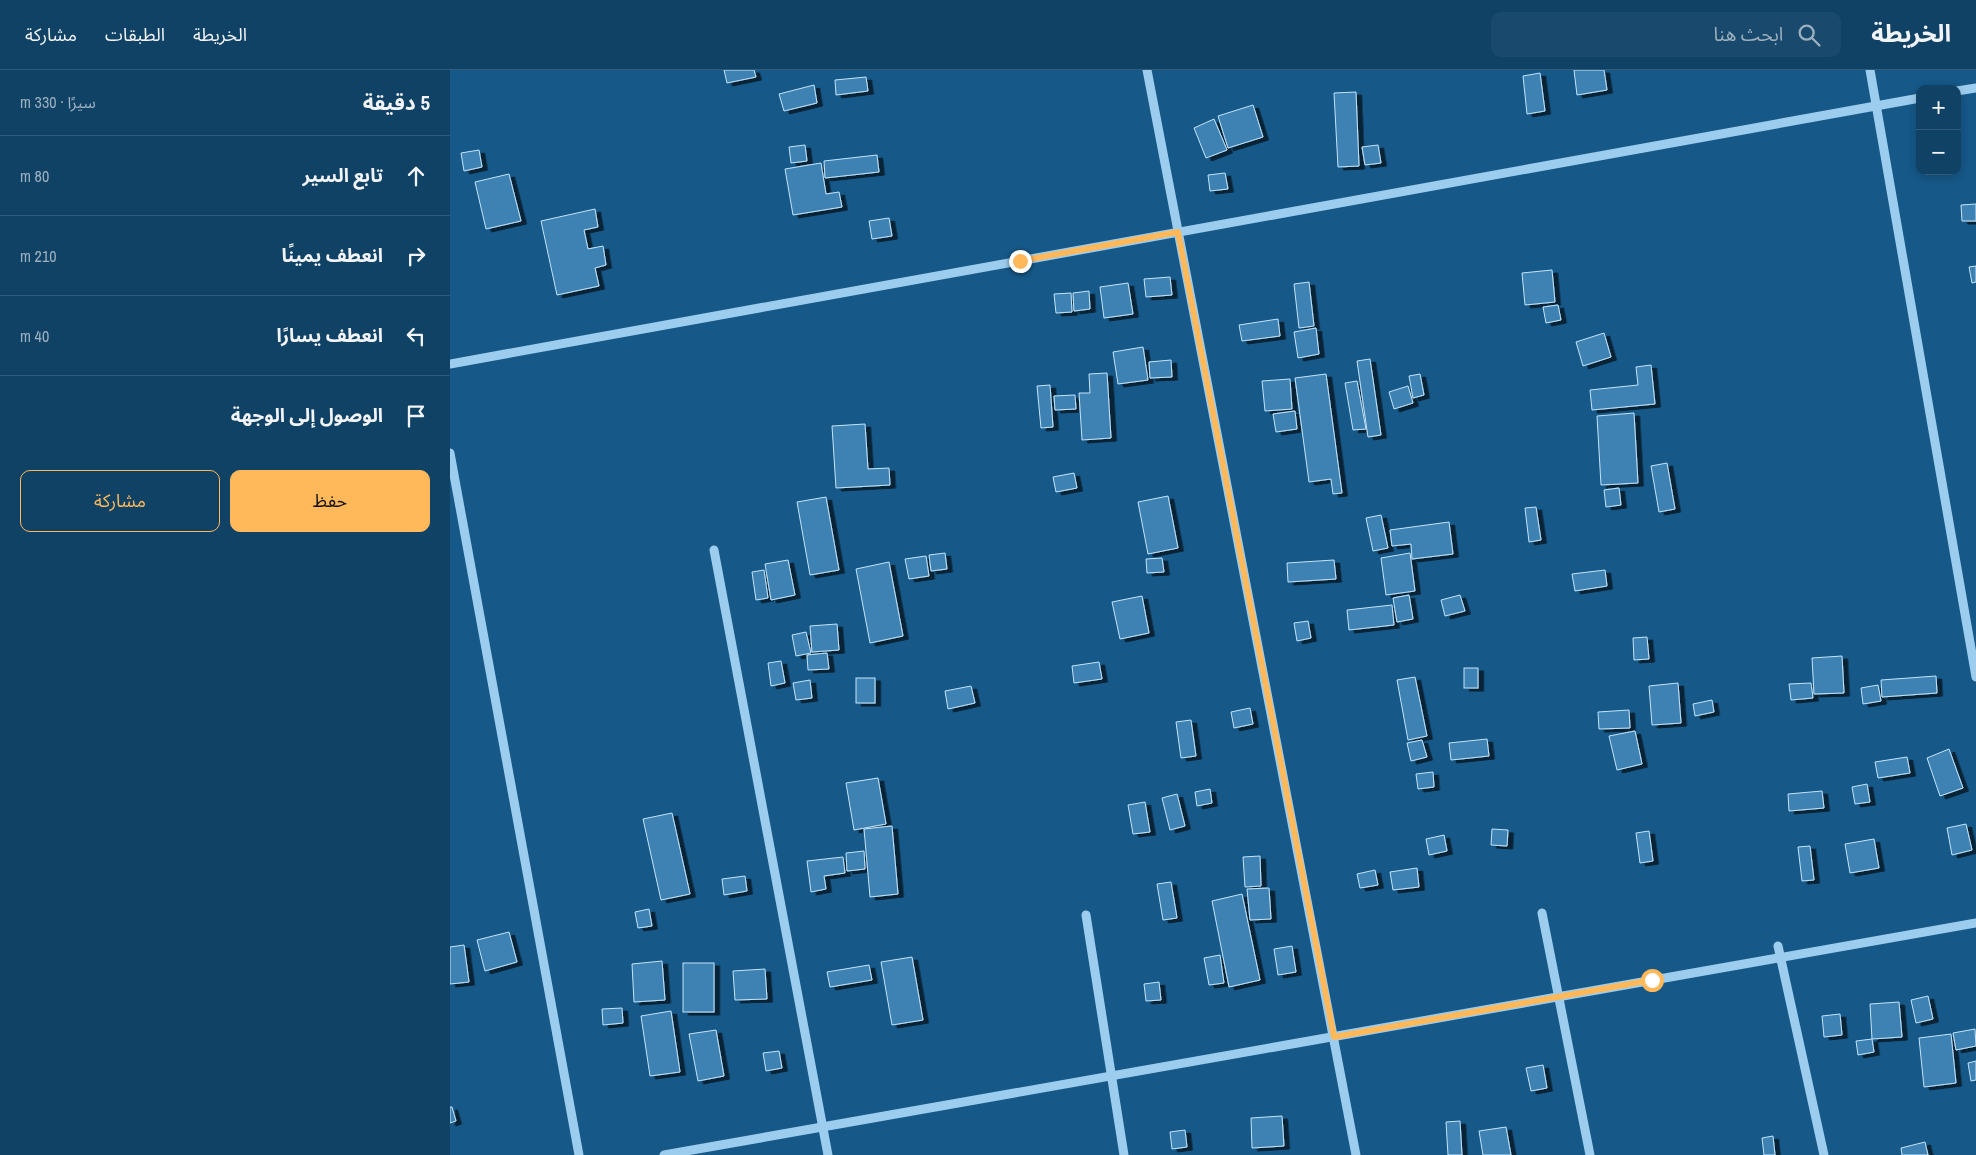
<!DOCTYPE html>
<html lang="ar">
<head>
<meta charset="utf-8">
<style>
	:root { --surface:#104266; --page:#19496c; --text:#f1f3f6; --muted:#9cb0bf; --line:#305b7a; --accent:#ffb85a }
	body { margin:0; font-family:"Archivo Narrow","Noto Sans Arabic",sans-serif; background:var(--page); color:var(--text); direction:rtl }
	.controls { position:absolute; right:15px; top:15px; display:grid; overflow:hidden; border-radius:10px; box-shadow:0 2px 8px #0003 }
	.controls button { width:45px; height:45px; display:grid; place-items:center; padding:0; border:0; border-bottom:1px solid var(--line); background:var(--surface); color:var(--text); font:25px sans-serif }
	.stop { position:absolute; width:15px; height:15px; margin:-11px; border:4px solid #ffb85a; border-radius:50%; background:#fff }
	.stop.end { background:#ffb85a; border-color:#fff; box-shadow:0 1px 5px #0008 }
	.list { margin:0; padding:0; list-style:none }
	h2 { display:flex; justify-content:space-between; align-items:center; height:65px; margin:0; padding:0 20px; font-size:21px }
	h2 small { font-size:16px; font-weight:400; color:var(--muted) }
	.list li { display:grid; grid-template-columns:32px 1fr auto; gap:15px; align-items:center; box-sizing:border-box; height:80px; padding:0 20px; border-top:1px solid var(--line) }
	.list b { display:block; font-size:19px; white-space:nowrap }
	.list em { font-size:16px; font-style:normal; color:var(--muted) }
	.actions { display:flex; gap:10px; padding:15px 20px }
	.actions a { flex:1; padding:11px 0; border:1px solid var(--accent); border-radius:10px; text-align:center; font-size:18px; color:var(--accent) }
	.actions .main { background:var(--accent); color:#111 }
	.icon { flex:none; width:28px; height:28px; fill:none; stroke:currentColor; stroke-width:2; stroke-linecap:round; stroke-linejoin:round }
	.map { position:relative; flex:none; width:1526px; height:1085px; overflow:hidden; direction:ltr }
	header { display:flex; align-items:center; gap:30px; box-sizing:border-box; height:70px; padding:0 25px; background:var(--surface); border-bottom:1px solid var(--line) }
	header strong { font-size:24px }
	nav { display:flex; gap:28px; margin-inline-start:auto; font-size:18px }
	.search { width:350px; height:45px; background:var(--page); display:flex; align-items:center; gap:12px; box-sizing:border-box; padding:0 18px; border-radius:10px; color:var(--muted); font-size:19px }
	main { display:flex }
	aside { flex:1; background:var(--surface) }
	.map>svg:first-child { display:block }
	.building { fill:#3e82b2; stroke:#c3e4fa; filter:url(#shadow) }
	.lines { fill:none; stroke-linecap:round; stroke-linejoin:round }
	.minor { stroke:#9dcdee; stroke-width:9 }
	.route { stroke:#ffb85a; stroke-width:6 }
</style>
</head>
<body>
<header>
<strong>الخريطة</strong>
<div class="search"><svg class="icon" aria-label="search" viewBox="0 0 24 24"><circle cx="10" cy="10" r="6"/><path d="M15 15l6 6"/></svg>ابحث هنا</div>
<nav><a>الخريطة</a><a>الطبقات</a><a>مشاركة</a></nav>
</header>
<main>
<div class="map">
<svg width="1526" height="1085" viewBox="0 0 1526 1085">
	<defs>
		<filter id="shadow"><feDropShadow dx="5.5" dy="3" stdDeviation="0" flood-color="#0009"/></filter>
	</defs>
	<rect width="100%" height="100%" fill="#165888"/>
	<!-- building -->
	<g class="building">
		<path d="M274,0H304L306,7L277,13Z"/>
		<path d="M1124,0H1154L1157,20L1127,25Z"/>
		<path d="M1090,3L1095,41L1077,44L1073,6Z"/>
		<path d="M416,7L418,21L386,25L385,10Z"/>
		<path d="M364,15L367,33L334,41L329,24Z"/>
		<path d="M906,22L909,96L888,97L884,23Z"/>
		<path d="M803,35L813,67L778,78L768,46Z"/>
		<path d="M764,49L777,80L756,88L744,58Z"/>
		<path d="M355,75L357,91L341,93L339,77Z"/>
		<path d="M928,75L931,93L915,95L912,77Z"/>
		<path d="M29,80L32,97L14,101L11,83Z"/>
		<path d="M427,85L429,102L375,108L374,91Z"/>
		<path d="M371,93L376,124L389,122L392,137L343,145L335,99Z"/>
		<path d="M775,103L778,119L760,121L758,105Z"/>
		<path d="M59,104L71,151L36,159L25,112Z"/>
		<path d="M1526,134V151H1512L1511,135Z"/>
		<path d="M145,139L148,157L134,160L138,179L153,176L156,195L145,198L149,216L107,225L91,151Z"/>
		<path d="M439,148L442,166L422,169L419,151Z"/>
		<path d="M1526,196V212L1522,213L1519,197Z"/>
		<path d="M1102,200L1105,232L1075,235L1072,203Z"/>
		<path d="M720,207L722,225L696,227L694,209Z"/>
		<path d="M859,212L864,256L849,258L844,214Z"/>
		<path d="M678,213L683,244L654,248L650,217Z"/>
		<path d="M639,221L640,239L624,241L623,223Z"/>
		<path d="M621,223L622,242L606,243L604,224Z"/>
		<path d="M1108,235L1111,250L1096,253L1093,237Z"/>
		<path d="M828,249L830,266L792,271L789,255Z"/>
		<path d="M866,258L869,284L848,288L844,262Z"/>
		<path d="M1154,263L1161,287L1133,296L1126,272Z"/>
		<path d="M693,277L698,310L668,314L663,282Z"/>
		<path d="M920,289L931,365L918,367L907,291Z"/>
		<path d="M721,290L722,307L700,308L699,292Z"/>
		<path d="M1201,295L1205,334L1142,340L1140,320L1188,315L1186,297Z"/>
		<path d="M657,303L661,368L632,370L629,323H640L639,304Z"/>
		<path d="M876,304L892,423L883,424L881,409L859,412L845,308Z"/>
		<path d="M970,304L974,325L963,328L959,306Z"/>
		<path d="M840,309L842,339L815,341L812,311Z"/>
		<path d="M907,311L916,359L903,360L895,313Z"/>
		<path d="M600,315L603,357L591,358L587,316Z"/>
		<path d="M958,316L963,333L944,339L939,322Z"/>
		<path d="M625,325L626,339L605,340L604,326Z"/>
		<path d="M845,341L847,359L826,362L823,344Z"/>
		<path d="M1184,343L1188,413L1151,415L1147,346Z"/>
		<path d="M415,354L418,399L439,398L440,415L386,418L382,356Z"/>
		<path d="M1217,393L1225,439L1209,442L1201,396Z"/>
		<path d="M624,403L627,418L606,422L603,407Z"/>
		<path d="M1169,418L1171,435L1156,437L1154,420Z"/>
		<path d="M718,426L728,478L698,484L688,432Z"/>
		<path d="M376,427L389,500L360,505L347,432Z"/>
		<path d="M1086,437L1091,470L1079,472L1075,438Z"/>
		<path d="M931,445L938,478L923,481L916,448Z"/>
		<path d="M999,452L1003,484L962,489L961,474L942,476L940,460Z"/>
		<path d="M495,483L497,499L481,501L479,485Z"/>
		<path d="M960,483L965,521L936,525L931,488Z"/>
		<path d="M476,486L479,506L459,509L455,489Z"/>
		<path d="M712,488L714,502L697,503L696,489Z"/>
		<path d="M338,490L345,525L321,530L315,494Z"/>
		<path d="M884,490L886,509L838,512L837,493Z"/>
		<path d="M439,492L453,566L420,573L406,499Z"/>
		<path d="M314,500L318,528L306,530L302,502Z"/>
		<path d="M1155,500L1157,516L1125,521L1122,504Z"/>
		<path d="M959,525L963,549L947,552L943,528Z"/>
		<path d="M1010,525L1015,541L995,546L991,530Z"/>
		<path d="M692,526L699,563L670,569L662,532Z"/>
		<path d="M942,535L944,555L899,560L897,540Z"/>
		<path d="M858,551L861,568L847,571L844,553Z"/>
		<path d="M387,554L389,580L362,582L360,556Z"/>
		<path d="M356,562L361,583L346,586L342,565Z"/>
		<path d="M1197,567L1199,589L1184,590L1183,568Z"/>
		<path d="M377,583L379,599L358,600L357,585Z"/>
		<path d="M1392,586L1394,623L1364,624L1362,588Z"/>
		<path d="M331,591L335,613L321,616L318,593Z"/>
		<path d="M649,592L652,609L624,613L622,596Z"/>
		<rect x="1014" y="598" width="14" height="20"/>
		<path d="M1486,606L1487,623L1432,627L1431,610Z"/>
		<path d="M965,607L977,666L958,670L947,610Z"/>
		<rect x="406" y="608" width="19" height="25"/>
		<path d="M360,610L362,628L346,630L343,613Z"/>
		<path d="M1228,613L1231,653L1202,655L1199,616Z"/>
		<path d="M1361,613L1363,628L1341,630L1339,614Z"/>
		<path d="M1428,615L1431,631L1413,634L1411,618Z"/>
		<path d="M521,616L525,633L498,639L495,621Z"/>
		<path d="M1262,630L1264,642L1245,646L1243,634Z"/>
		<path d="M800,638L803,654L784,658L781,642Z"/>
		<path d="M1179,640L1180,658L1149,659L1148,642Z"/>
		<path d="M741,650L746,686L731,688L726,652Z"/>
		<path d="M1185,661L1192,694L1167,700L1159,666Z"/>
		<path d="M1037,669L1039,686L1001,690L999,673Z"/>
		<path d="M972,670L977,687L961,691L957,673Z"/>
		<path d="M1499,679L1513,718L1490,726L1477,688Z"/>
		<path d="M1457,687L1460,703L1428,708L1425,692Z"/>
		<path d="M983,702L984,717L968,719L966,704Z"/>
		<path d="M428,708L436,754L404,760L396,713Z"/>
		<path d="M1417,714L1420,732L1405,734L1402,717Z"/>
		<path d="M760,719L762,733L747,736L745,722Z"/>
		<path d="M1372,721L1374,738L1339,741L1338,724Z"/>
		<path d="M727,724L735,756L720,760L712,728Z"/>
		<path d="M695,732L700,762L683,764L678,735Z"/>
		<path d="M222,743L240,824L211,830L193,749Z"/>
		<path d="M1516,754L1522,780L1502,785L1497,758Z"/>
		<path d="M442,756L448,824L420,827L414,759Z"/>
		<path d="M1042,759L1058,760L1057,776L1041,775Z"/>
		<path d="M1199,761L1203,791L1190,793L1186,763Z"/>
		<path d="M994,765L997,781L979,785L976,769Z"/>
		<path d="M1424,769L1429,798L1400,803L1395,774Z"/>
		<path d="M1360,776L1364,810L1352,811L1348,777Z"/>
		<path d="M414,781L415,799L397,801L396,783Z"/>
		<path d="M810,786L811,816L795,817L793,787Z"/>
		<path d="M393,787L395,803L374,806L376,819L361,822L357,791Z"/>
		<path d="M967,798L969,817L943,820L940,802Z"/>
		<path d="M925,800L928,815L910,818L907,804Z"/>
		<path d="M295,806L297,821L274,825L272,809Z"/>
		<path d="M721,812L727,848L713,850L707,814Z"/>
		<path d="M819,818L821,849L800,850L797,819Z"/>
		<path d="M792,824L810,910L779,917L762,831Z"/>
		<path d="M199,839L202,856L188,858L185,842Z"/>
		<path d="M59,862L67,892L35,901L27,870Z"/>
		<path d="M14,875L19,912L0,914V877Z"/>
		<path d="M842,876L846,902L828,905L824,879Z"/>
		<path d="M770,885L774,913L759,915L754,888Z"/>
		<path d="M462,887L473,950L442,955L431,892Z"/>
		<path d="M212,891L215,930L184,932L182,894Z"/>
		<rect x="233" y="893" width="31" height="49"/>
		<path d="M419,895L422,910L380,917L377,902Z"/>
		<path d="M315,899L317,929L285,930L283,901Z"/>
		<path d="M709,912L711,930L696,931L694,914Z"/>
		<path d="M1478,926L1483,949L1466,953L1461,930Z"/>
		<path d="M1449,932L1452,967L1422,969L1420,934Z"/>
		<path d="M172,938L173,953L153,955L152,939Z"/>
		<path d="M221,941L230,1002L200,1006L191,946Z"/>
		<path d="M1390,944L1392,965L1374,967L1372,946Z"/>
		<path d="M1525,959L1526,976L1506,980L1503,963Z"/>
		<path d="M266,960L274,1006L248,1011L239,964Z"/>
		<path d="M1501,964L1506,1013L1474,1017L1469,968Z"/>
		<path d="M1422,969L1424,982L1408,985L1406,971Z"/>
		<path d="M329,981L332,998L316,1001L313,983Z"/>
		<path d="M1526,991V1010L1521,1011L1518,993Z"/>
		<path d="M1093,995L1097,1018L1081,1021L1076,998Z"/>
		<path d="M0,1037H2L6,1051L0,1053Z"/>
		<path d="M832,1046L834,1076L802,1078L801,1048Z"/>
		<path d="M1010,1051L1012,1085H998L996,1052Z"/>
		<path d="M1056,1057L1061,1085H1033L1029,1061Z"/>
		<path d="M735,1060L737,1077L722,1079L720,1062Z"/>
		<path d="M1323,1066L1325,1085H1314L1312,1068Z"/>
		<path d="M1475,1072L1478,1085H1452L1451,1078Z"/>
	</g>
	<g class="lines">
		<!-- minor -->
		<g class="minor">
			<path d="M697,0L906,1085"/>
			<path d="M1420,0L1526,607"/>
			<path d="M1507,21L1526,18"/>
			<path d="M0,294L1470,28"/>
			<path d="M0,383L129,1085"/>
			<path d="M264,480L378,1085"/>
			<path d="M1092,843L1140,1085"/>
			<path d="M636,845L674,1085"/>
			<path d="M1328,876L1374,1085"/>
			<path d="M214,1085L1526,853"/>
		</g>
	</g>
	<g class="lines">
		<!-- route -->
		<path class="route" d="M570,191L728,162L884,967L1202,910"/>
	</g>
</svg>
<div class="controls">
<button>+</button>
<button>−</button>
</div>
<div class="stop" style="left:1202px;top:910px"></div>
<div class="stop end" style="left:570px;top:191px"></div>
</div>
<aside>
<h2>5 دقيقة<small>سيرًا · 330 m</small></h2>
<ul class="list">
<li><svg class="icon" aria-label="ahead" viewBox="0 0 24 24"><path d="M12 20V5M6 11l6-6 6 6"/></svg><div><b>تابع السير</b></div><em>80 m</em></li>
<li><svg class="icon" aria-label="right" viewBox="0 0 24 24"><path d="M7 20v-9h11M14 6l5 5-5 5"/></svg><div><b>انعطف يمينًا</b></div><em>210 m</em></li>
<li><svg class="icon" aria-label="left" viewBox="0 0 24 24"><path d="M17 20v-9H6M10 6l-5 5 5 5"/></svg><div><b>انعطف يسارًا</b></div><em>40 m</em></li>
<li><svg class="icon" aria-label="arrive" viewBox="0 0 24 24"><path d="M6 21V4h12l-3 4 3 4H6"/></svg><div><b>الوصول إلى الوجهة</b></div></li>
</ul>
<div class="actions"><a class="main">حفظ</a><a>مشاركة</a></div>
</aside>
</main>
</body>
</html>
